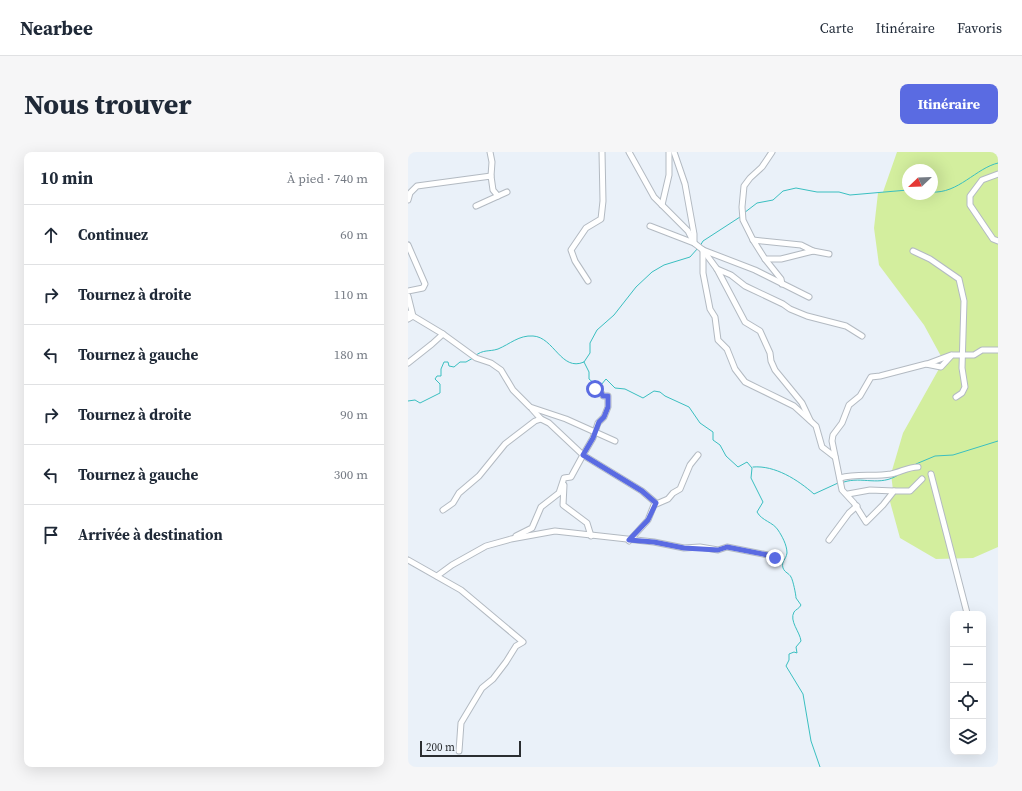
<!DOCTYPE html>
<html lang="fr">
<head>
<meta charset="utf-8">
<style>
	:root { --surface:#fff; --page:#f6f6f7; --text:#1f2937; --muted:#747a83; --line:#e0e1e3; --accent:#5a6be2 }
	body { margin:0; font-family:"Source Serif 4",serif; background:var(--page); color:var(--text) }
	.controls { position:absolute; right:12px; bottom:12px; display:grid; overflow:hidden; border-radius:8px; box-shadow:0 4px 16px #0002 }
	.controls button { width:36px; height:36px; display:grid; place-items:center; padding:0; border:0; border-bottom:1px solid var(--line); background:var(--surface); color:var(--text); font:20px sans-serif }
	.compass { position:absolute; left:494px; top:12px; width:36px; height:36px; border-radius:50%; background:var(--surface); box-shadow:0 4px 16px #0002; rotate:247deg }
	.scale { position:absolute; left:12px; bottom:10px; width:101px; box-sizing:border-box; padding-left:4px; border:2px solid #2b2e31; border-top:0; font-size:11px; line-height:14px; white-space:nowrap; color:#2b2e31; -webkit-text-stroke:3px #eaf1f9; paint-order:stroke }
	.stop { position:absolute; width:12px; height:12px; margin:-9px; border:3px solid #5a6be2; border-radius:50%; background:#fff }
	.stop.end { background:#5a6be2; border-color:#fff; box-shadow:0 1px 4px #0008 }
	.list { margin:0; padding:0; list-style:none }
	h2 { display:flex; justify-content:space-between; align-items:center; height:52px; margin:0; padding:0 16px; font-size:17px }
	h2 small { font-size:13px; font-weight:400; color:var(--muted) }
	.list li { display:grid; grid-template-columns:26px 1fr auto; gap:12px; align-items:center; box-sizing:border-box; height:60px; padding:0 16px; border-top:1px solid var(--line) }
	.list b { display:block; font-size:15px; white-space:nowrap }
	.list em { font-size:13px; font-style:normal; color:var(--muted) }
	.icon { flex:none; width:22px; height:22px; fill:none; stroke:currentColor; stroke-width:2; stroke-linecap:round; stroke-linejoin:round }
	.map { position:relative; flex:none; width:590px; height:615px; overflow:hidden; border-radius:8px }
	header { display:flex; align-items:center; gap:24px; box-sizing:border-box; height:56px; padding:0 20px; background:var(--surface); border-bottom:1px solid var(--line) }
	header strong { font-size:19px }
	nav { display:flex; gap:22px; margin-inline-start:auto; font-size:14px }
	.intro { display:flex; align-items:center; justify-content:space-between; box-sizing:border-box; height:96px; padding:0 24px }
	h1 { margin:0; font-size:28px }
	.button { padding:10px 18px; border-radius:8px; background:var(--accent); color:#fff; font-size:14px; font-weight:700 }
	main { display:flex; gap:24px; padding:0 24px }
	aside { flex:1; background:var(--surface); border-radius:8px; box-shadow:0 4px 16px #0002 }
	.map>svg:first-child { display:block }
	.green { fill:#d3ee9e; fill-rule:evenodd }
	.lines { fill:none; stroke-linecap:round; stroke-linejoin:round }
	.stream { stroke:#3abfc0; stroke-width:1 }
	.minor-casing { stroke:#b3bac2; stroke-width:7 }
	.minor { stroke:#fff; stroke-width:5 }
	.route { stroke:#5a6be2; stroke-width:5 }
</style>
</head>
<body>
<header>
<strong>Nearbee</strong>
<nav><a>Carte</a><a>Itinéraire</a><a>Favoris</a></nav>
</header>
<div class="intro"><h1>Nous trouver</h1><a class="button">Itinéraire</a></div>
<main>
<aside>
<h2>10 min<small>À pied · 740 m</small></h2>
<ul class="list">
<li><svg class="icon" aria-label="ahead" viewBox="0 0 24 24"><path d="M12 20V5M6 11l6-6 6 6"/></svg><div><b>Continuez</b></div><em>60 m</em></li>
<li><svg class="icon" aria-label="right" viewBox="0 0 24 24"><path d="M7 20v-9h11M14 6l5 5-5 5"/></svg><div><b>Tournez à droite</b></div><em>110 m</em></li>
<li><svg class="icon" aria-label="left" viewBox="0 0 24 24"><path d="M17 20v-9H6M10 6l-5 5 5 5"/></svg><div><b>Tournez à gauche</b></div><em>180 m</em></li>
<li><svg class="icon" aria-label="right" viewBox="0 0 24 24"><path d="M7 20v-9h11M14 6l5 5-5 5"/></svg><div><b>Tournez à droite</b></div><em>90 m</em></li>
<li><svg class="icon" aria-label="left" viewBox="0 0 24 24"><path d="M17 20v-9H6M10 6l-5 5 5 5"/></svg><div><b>Tournez à gauche</b></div><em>300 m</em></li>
<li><svg class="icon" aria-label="arrive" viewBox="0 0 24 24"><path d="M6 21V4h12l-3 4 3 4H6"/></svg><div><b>Arrivée à destination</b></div></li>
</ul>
</aside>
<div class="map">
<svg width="590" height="615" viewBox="0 0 590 615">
	<rect width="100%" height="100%" fill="#eaf1f9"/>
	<!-- green -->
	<path class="green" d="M489,0H590V395L565,406L528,407L492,386L481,346L485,338L483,322L495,281L532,215L534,206L516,173L471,113L466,76L470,41L475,40ZM500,18H524V42H500Z"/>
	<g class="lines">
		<!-- stream -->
		<g class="stream">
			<path d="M524,40C550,42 568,16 590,11"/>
			<path d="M336,61L349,51L365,48L375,39L388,36L409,40H431L442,43L500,38"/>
			<path d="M292,94L295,89L332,65"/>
			<path d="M67,204C75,197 81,200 90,197C102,192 111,183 125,184C146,185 153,220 176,210L182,201V191L189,178L206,163L228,135L244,120L256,113L282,105L290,96"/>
			<path d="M176,210L181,220V227L188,233H193L198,227L207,236L217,237L235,246L246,239L252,240L257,244L281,255L292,271L305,280V288L312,293L318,304L330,315L339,310L344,316L343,326L355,350L349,360C354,369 365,370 370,378C374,384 379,393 379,401C378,408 373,409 375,416C377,421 381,421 383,425C385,428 388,443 388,446L393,453C391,457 388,457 386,460C381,469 392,480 393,489L388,495L389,501L386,500L381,502V508L378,514L395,542L403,589L412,615"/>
			<path d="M0,249L7,248L12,251L32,241V232L27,227L29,224H33V217L36,210H40L41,214L46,215L52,210H58L65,206"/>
			<path d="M508,312L527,304L545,303L590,289"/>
			<path d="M345,315C367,313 390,328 406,342L430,331"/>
			<path d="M436,330C454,324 472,335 490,323"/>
		</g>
		<!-- minor casing -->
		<g class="minor-casing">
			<g id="minor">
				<path d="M82,0L84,10L83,24"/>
				<path d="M221,0L246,45L280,79L286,91"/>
				<path d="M266,0L277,32L286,82V90"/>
				<path d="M364,0L354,15L342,26L336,34L334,55L335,68L345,88L357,107L373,127L374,132"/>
				<path d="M590,22L574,28L562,44V53L585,87L590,89"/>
				<path d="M90,44L99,40"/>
				<path d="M0,48L2,41L9,34L83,24L85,38L90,44L68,54"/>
				<path d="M254,53L261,23V0"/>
				<path d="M242,74L286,91L295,98L309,117L337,170L352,179L362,201L363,209L367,218L394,251L402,268"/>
				<path d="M345,88L393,93L405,99"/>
				<path d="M0,93L17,132L15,136L0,139"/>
				<path d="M295,98V121L302,157L307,165L310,188L319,197L327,217L337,230L386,254L408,274L414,295L427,305"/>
				<path d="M295,98L347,118L401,145"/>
				<path d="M505,99L522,107L551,127L556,149L554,216L557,235L554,241L548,245"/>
				<path d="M357,107H373L405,99L421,102"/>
				<path d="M309,117L323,123L337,134L375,152L382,157L399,164L438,174L454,184"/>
				<path d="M180,129L167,109L163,98L178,76L193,67L195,49L194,0"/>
				<path d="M0,144L5,164L35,182L24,192L0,211"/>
				<path d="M0,161L5,164L0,167"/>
				<path d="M35,182L68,206L83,211L93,218L105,238L122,255L158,267L207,289"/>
				<path d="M519,212L543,203"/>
				<path d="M182,236L191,237L195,244H200V255L196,265L190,271L185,286L175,303L234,339L248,351"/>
				<path d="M523,322L559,461"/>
				<path d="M432,326C449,321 465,325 483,322C493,320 500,315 510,315"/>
				<path d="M514,327L502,339H486L475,353L458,370L446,351L434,338L424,289L425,283L434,271L441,253L452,244L463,225L472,224L518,212L533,215L544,203H566L574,198H590"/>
				<path d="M156,333L155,353L179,371L183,384"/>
				<path d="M440,342L462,338L486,339"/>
				<path d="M35,358L45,351L51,341L71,324L97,292L127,269L133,267"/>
				<path d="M108,384L124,376L133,355L151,341L156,326L163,325L175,303L141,271L133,267L124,257"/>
				<path d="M421,388L441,361L449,354"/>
				<path d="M221,389L240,368L246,353L260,347L265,341L272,337L282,313L290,303"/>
				<path d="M0,408L53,438L115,490L108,494L98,510L85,527L74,536L53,571L51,599"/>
				<path d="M29,424L44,413L78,394L103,387L147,379L246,390L276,396L292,395L310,398L319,395L360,403L367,406"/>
			</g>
		</g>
		<!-- minor -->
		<use href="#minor" class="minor"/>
	</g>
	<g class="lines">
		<!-- route -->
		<path class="route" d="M187,237H191L195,244H200V255L196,265L191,270L185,286L175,303L234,339L248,351L240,368L221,388L246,390L276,396L310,398L319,395L360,403L367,406"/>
	</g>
</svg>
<div class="controls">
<button>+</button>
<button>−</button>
<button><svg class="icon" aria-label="locate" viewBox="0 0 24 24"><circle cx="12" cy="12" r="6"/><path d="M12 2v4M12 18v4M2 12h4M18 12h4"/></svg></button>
<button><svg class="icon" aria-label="layers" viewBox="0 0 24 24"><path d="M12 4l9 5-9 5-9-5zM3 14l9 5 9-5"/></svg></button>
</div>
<svg class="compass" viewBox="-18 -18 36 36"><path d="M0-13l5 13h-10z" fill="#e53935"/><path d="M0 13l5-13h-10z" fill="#747a83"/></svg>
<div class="scale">200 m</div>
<div class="stop" style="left:187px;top:237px"></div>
<div class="stop end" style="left:367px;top:406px"></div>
</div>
</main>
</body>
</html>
